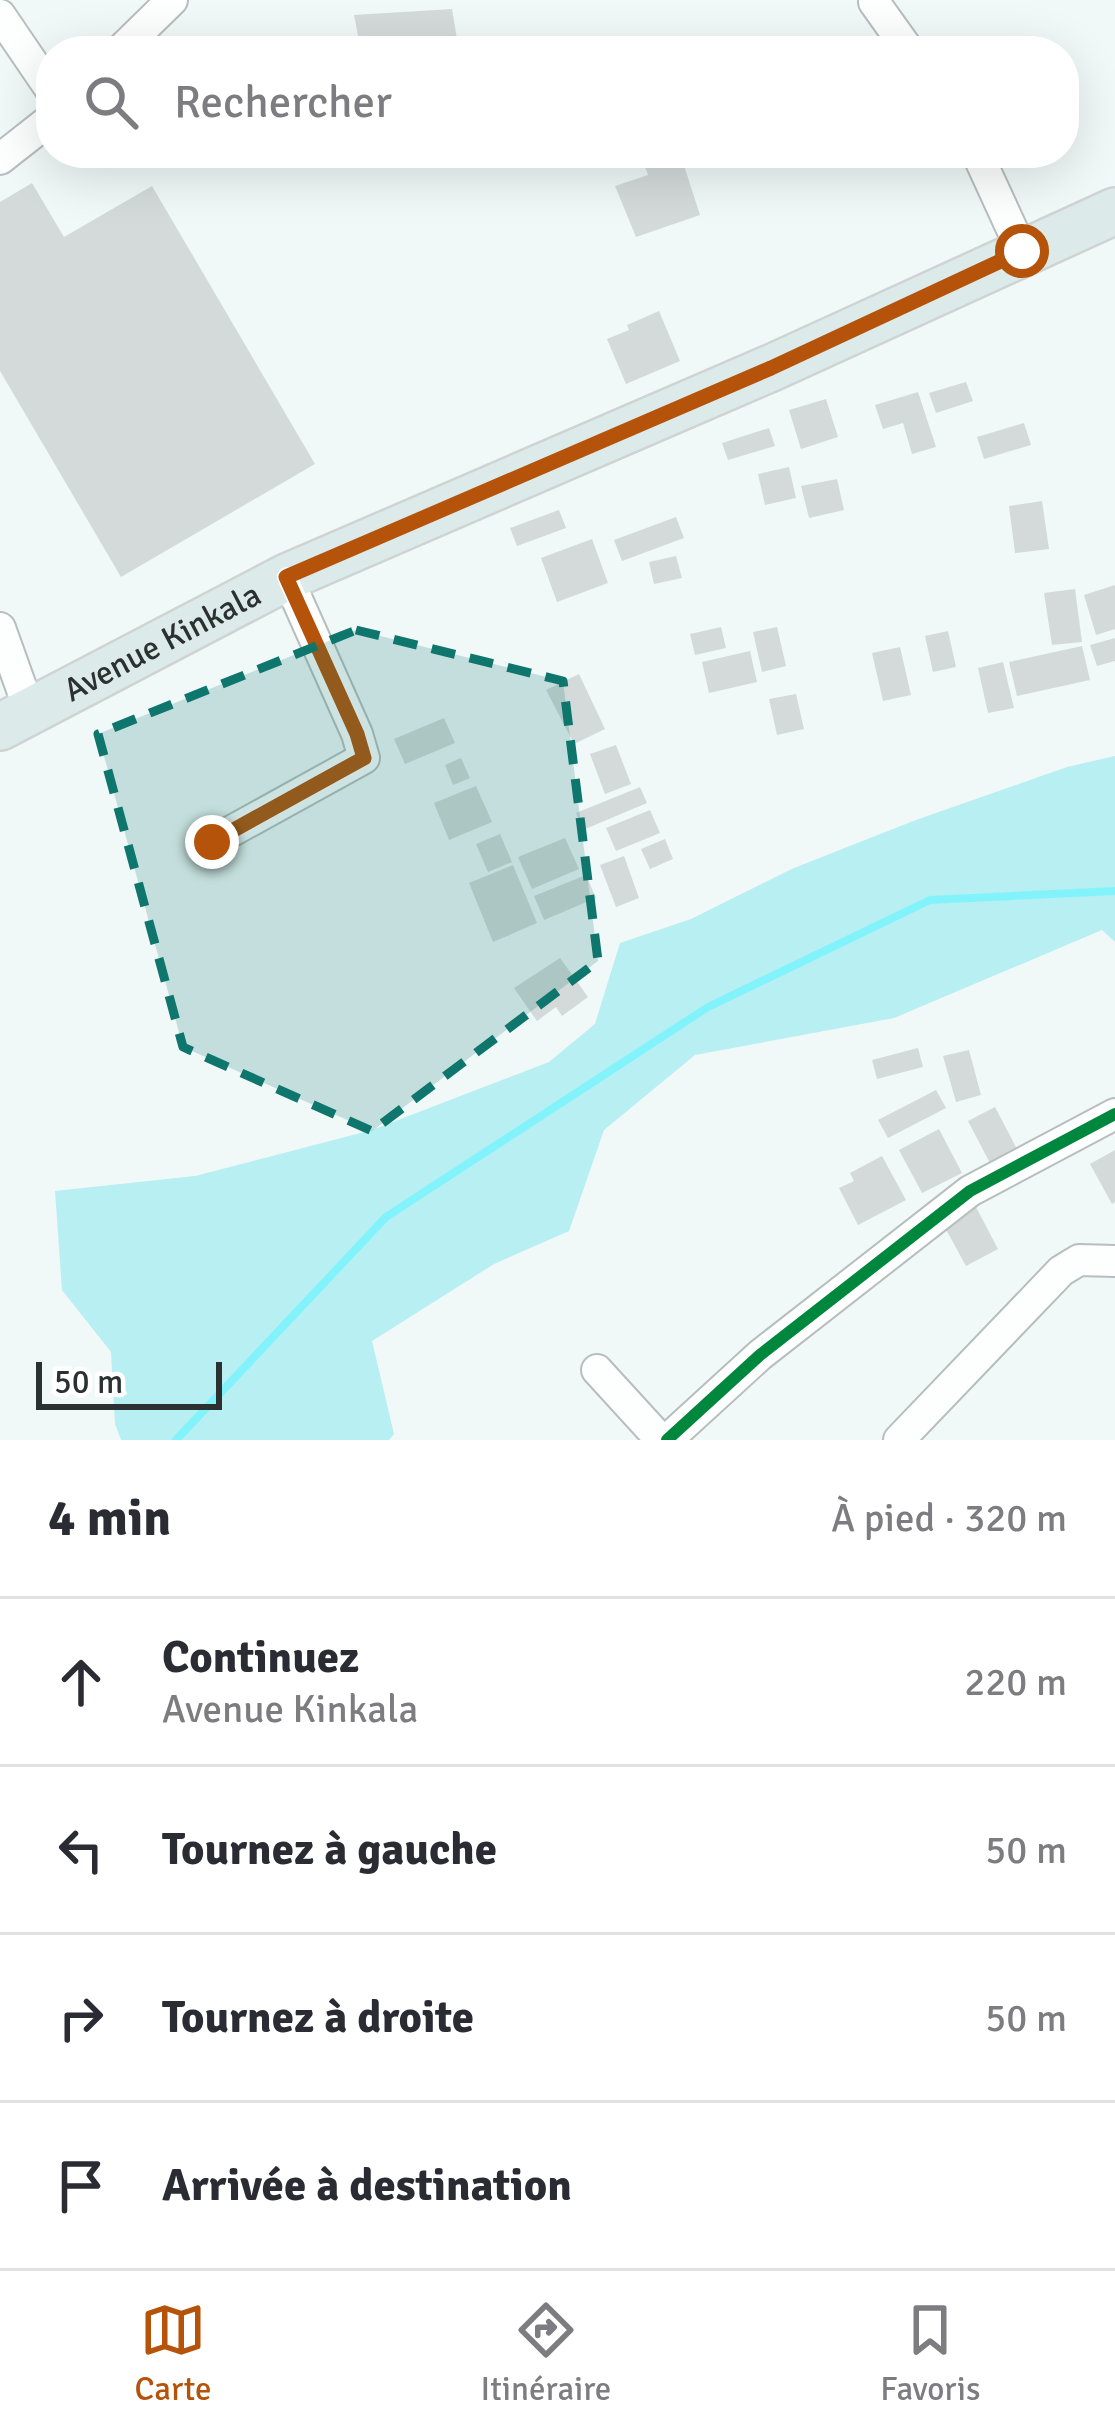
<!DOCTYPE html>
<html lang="fr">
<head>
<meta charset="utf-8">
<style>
	:root { --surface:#fff; --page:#f2f2f3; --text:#2b2b33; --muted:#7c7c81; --line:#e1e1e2; --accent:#b45309 }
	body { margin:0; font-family:Signika,sans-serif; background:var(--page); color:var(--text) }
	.scale { position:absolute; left:36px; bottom:30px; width:186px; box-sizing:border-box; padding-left:12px; border:6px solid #2b3131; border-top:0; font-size:33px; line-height:42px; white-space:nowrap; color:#2b3131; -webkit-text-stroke:9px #fff; paint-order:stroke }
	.stop { position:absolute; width:36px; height:36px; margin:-27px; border:9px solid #b45309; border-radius:50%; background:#fff }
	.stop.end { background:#b45309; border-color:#fff; box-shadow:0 3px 12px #0008 }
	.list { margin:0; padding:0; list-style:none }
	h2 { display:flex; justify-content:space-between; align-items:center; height:156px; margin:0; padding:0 48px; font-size:51px }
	h2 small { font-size:39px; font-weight:400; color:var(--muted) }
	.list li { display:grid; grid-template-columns:78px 1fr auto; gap:36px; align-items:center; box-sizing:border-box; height:168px; padding:0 48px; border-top:3px solid var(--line) }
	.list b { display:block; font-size:45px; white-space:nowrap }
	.list p { margin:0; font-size:39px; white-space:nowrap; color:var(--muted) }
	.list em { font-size:39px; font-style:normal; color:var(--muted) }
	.icon { flex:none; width:66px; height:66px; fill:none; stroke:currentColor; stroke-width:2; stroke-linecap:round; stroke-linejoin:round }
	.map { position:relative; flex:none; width:1115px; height:1440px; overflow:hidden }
	.search { position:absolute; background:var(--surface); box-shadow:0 12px 48px #0002; left:36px; right:36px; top:36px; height:132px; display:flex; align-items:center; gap:30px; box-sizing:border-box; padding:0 42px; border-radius:48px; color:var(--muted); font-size:45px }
	.sheet { height:828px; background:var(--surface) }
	nav { display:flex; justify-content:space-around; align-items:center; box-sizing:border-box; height:168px; border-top:3px solid var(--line); background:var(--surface); font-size:33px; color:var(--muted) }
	nav a { display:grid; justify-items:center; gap:6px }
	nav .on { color:var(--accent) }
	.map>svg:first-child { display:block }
	.green { fill:#b7eff2 }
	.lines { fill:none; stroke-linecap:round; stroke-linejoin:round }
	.stream { stroke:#83f3fb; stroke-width:8 }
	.building { fill:#d4dada }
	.minor-casing { stroke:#b8bebe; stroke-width:34 }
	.primary-casing { stroke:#cfd3d3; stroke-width:50 }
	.minor { stroke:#fdfefe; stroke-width:30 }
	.primary { stroke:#dceaea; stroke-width:45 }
	.cycleway-casing { stroke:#fff; stroke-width:20 }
	.cycleway { stroke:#00873e; stroke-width:12 }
	.route { stroke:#b45309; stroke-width:15 }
	.marked { fill:#0f766e; fill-opacity:0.2; stroke:#0f766e; stroke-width:9; stroke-dasharray:24 15; stroke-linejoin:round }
	.labels { text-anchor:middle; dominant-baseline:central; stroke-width:9; stroke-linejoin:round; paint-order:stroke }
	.street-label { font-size:33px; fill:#2b3131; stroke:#fff }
</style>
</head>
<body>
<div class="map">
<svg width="1115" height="1440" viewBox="0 0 1115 1440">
	<rect width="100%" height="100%" fill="#f0f8f8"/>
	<!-- green -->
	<path class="green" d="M1115,756V942L1102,930L894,1018L695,1055L604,1130L569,1231L494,1264L372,1341L394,1434L389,1440H121L115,1424L111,1352L62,1290L55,1191L195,1176L372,1130L549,1062L595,1024L620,943L691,919L794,868L916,820L1067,767Z"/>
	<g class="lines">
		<!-- stream -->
		<path class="stream" d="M176,1440L386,1217L708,1007L930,900L1115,891"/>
	</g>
	<!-- building -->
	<g class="building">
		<path d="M452,9L459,51H361L354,15Z"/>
		<path d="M640,153H680L700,215L636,237L615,186L648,175Z"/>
		<path d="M32,183L64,237L152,186L315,464L121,577L0,371V202Z"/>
		<path d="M659,311L680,361L626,384L607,339L629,330L627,325Z"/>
		<path d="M966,382L973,401L936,413L929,393Z"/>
		<path d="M918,392L936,447L912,454L903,423L883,429L875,405Z"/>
		<path d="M826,399L838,437L801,449L789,410Z"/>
		<path d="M1024,423L1031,445L984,459L977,437Z"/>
		<path d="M769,428L775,446L728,460L722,443Z"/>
		<path d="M789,467L796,498L765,505L758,474Z"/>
		<path d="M837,479L844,510L809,518L801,486Z"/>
		<path d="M1042,501L1049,549L1015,553L1009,506Z"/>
		<path d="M559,510L566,528L517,546L510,528Z"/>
		<path d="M676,517L684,538L622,561L614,540Z"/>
		<path d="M592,539L608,583L557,602L541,558Z"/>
		<path d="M676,556L682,578L654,584L649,562Z"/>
		<path d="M1115,585V629L1096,635L1084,595Z"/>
		<path d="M1075,589L1082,642L1052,645L1044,593Z"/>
		<path d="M721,627L726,648L695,655L690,634Z"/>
		<path d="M777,627L786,666L762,672L753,632Z"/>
		<path d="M948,631L956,667L933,672L925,636Z"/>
		<path d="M1115,638V661L1097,666L1090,645Z"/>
		<path d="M1082,646L1090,680L1017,696L1009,662Z"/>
		<path d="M900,647L911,695L883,701L872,653Z"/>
		<path d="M750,651L757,682L709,693L702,662Z"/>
		<path d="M1003,662L1014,708L988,713L978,668Z"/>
		<path d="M579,674L605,729L574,744L546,690Z"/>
		<path d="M796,694L804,729L777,735L769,699Z"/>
		<path d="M444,718L455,743L405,764L394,739Z"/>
		<path d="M616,745L631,784L605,794L590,754Z"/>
		<path d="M461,758L470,778L453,785L445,765Z"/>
		<path d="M476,786L492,822L449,840L434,803Z"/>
		<path d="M640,787L647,803L583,830L576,813Z"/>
		<path d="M650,810L660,833L616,851L606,828Z"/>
		<path d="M500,834L512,862L488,872L476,844Z"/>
		<path d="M565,838L579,869L532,889L518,857Z"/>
		<path d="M665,839L673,859L650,869L641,849Z"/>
		<path d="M624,856L639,898L616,907L600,865Z"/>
		<path d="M513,865L537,923L493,942L469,883Z"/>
		<path d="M586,875L596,898L544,920L534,896Z"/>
		<path d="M560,958L588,997L562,1016L556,1007L537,1021L514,988Z"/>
		<path d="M918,1048L923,1067L877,1079L872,1060Z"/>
		<path d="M969,1050L981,1095L956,1102L943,1056Z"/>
		<path d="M936,1090L946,1108L888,1138L878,1120Z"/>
		<path d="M995,1107L1017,1149L990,1163L968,1121Z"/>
		<path d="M939,1129L962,1173L922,1193L899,1150Z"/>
		<path d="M1115,1150V1202L1112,1204L1090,1164Z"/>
		<path d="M882,1156L906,1200L858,1225L839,1188L854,1181L850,1173Z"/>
		<path d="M976,1207L998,1249L966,1266L943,1224Z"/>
	</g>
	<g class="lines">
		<!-- minor casing -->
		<g class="minor-casing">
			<g id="minor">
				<path d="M874,2L909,51"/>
				<path d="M0,15L51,90"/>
				<path d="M120,51L172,0"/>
				<path d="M977,153L1022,251"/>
				<path d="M0,159L51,119"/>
				<path d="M0,628L29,709"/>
				<path d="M212,842L364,758L357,734L287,577"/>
				<path d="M597,1370L661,1440"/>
				<path d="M667,1440L760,1355L970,1191L1115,1114"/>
				<path d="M899,1440L1061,1271L1079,1260L1115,1261"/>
			</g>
		</g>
		<!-- primary casing -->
		<g class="primary-casing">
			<g id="primary">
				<path id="s1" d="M0,727L287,577L771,368L1115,211"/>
			</g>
		</g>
		<!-- minor -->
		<use href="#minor" class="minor"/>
		<!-- primary -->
		<use href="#primary" class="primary"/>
		<!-- cycleway casing -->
		<g class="cycleway-casing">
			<g id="cycleway">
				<path d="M212,842L364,758L357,734L287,577"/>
				<path d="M667,1440L760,1355L970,1191L1115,1114"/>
			</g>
		</g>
		<!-- cycleway -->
		<use href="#cycleway" class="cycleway"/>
	</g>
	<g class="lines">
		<!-- route -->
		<path class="route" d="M212,842L364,758L357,734L286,577L771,368L1022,251"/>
	</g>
	<!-- marked area -->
	<path class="marked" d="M356,630L563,681L598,961L372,1131L183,1047L98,734Z"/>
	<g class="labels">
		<!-- street labels -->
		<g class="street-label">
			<text stroke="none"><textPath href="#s1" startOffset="183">Avenue Kinkala</textPath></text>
		</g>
	</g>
</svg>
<div class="scale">50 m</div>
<div class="stop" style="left:1022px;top:251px"></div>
<div class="stop end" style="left:212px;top:842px"></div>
<div class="search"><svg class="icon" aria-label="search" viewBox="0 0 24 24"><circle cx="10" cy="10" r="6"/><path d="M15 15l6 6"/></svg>Rechercher</div>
</div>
<section class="sheet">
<h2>4 min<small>À pied · 320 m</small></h2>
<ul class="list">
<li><svg class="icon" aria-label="ahead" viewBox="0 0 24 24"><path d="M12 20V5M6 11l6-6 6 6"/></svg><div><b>Continuez</b><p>Avenue Kinkala</p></div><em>220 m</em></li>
<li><svg class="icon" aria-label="left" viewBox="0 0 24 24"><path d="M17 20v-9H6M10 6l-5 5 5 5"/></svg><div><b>Tournez à gauche</b></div><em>50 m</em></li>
<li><svg class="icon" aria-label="right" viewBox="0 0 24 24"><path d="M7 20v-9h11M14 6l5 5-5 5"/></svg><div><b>Tournez à droite</b></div><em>50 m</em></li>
<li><svg class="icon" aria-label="arrive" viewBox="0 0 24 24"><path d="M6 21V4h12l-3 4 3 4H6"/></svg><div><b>Arrivée à destination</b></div></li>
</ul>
</section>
<nav>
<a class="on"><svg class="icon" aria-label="map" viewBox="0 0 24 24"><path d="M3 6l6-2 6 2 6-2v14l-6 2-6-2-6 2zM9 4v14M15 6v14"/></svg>Carte</a>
<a><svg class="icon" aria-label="directions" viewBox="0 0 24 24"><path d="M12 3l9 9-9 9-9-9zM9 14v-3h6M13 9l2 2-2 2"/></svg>Itinéraire</a>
<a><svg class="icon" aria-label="saved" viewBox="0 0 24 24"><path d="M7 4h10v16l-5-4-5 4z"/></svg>Favoris</a>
</nav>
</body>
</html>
